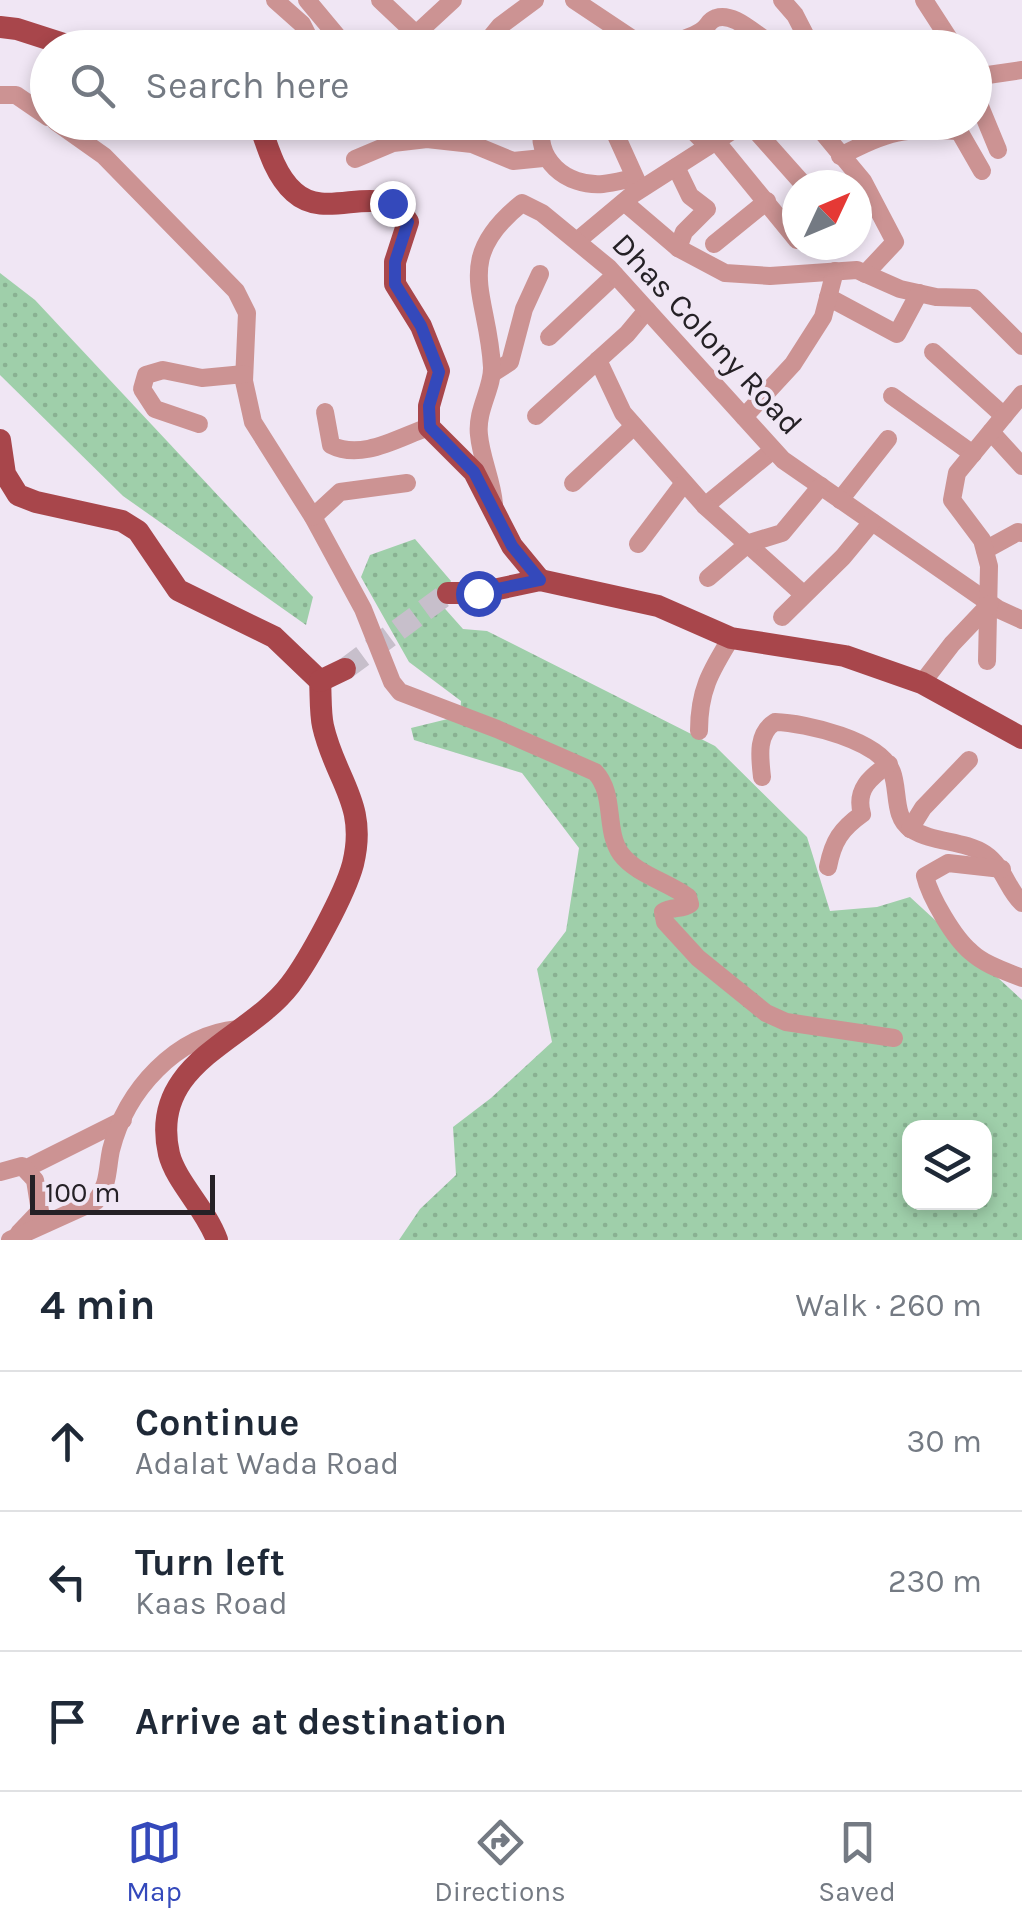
<!DOCTYPE html>
<html lang="en">
<head>
<meta charset="utf-8">
<style>
	:root { --surface:#fff; --page:#f6f6f7; --text:#1f2937; --muted:#747a83; --line:#e0e1e3; --accent:#3449bb }
	body { margin:0; font-family:Karla,sans-serif; background:var(--page); color:var(--text) }
	.controls { position:absolute; right:30px; bottom:30px; display:grid; overflow:hidden; border-radius:20px; box-shadow:0 5px 15px #0003 }
	.controls button { width:90px; height:90px; display:grid; place-items:center; padding:0; border:0; border-bottom:2px solid var(--line); background:var(--surface); color:var(--text); font:50px sans-serif }
	.compass { position:absolute; left:782px; top:170px; width:90px; height:90px; border-radius:50%; background:var(--surface); box-shadow:0 5px 15px #0003; rotate:46deg }
	.scale { position:absolute; left:30px; bottom:25px; width:185px; box-sizing:border-box; padding-left:10px; border:5px solid #252126; border-top:0; font-size:28px; line-height:35px; white-space:nowrap; color:#252126; -webkit-text-stroke:8px #f0e6f4; paint-order:stroke }
	.stop { position:absolute; width:30px; height:30px; margin:-22px; border:8px solid #3449bb; border-radius:50%; background:#fff }
	.stop.end { background:#3449bb; border-color:#fff; box-shadow:0 2px 10px #0008 }
	.list { margin:0; padding:0; list-style:none }
	h2 { display:flex; justify-content:space-between; align-items:center; height:130px; margin:0; padding:0 40px; font-size:42px }
	h2 small { font-size:32px; font-weight:400; color:var(--muted) }
	.list li { display:grid; grid-template-columns:65px 1fr auto; gap:30px; align-items:center; box-sizing:border-box; height:140px; padding:0 40px; border-top:2px solid var(--line) }
	.list b { display:block; font-size:38px; white-space:nowrap }
	.list p { margin:0; font-size:32px; white-space:nowrap; color:var(--muted) }
	.list em { font-size:32px; font-style:normal; color:var(--muted) }
	.icon { flex:none; width:55px; height:55px; fill:none; stroke:currentColor; stroke-width:2; stroke-linecap:round; stroke-linejoin:round }
	.map { position:relative; flex:none; width:1022px; height:1240px; overflow:hidden }
	.search { position:absolute; background:var(--surface); box-shadow:0 5px 15px #0003; left:30px; right:30px; top:30px; height:110px; display:flex; align-items:center; gap:25px; box-sizing:border-box; padding:0 35px; border-radius:55px; color:var(--muted); font-size:38px }
	.sheet { height:550px; background:var(--surface) }
	nav { display:flex; justify-content:space-around; align-items:center; box-sizing:border-box; height:140px; border-top:2px solid var(--line); background:var(--surface); font-size:28px; color:var(--muted) }
	nav a { display:grid; justify-items:center; gap:5px }
	nav .on { color:var(--accent) }
	.map>svg:first-child { display:block }
	.grass { fill:url(#grass-dots); fill-rule:evenodd }
	.lines { fill:none; stroke-linecap:round; stroke-linejoin:round }
	.major-tunnel { stroke:#c7bfcb; stroke-width:22; stroke-dasharray:22 11; stroke-linecap:butt }
	.minor { stroke:#cc9393; stroke-width:18 }
	.major { stroke:#a8464b; stroke-width:22 }
	.route { stroke:#3449bb; stroke-width:12 }
	.labels { text-anchor:middle; dominant-baseline:central; stroke-width:8; stroke-linejoin:round; paint-order:stroke }
	.street-label { font-size:32px; fill:#252126; stroke:#f0e6f4 }
</style>
</head>
<body>
<div class="map">
<svg width="1022" height="1240" viewBox="0 0 1022 1240">
	<defs>
		<pattern id="grass-dots" width="8" height="8" patternUnits="userSpaceOnUse" patternTransform="scale(2.5)"><rect width="8" height="8" fill="#9fcfaa"/><path d="M2 2h.1M6 6h.1" fill="none" stroke="#89b192" stroke-width="1.8" stroke-linecap="round"/></pattern>
	</defs>
	<rect width="100%" height="100%" fill="#f0e6f4"/>
	<!-- grass -->
	<g class="grass">
		<path d="M0,273L35,300L313,597L306,625L123,496L0,375Z"/>
		<path d="M415,539L451,581L439,602L463,629L487,631L715,746L807,837L830,911L877,907L910,897L1022,1000V1240H399L420,1209L456,1175L453,1127L491,1098L552,1042L537,969L566,931L579,848L522,773L414,740L411,728L460,716L461,701L409,662L361,577L370,555ZM910,1128H984V1202H910Z"/>
	</g>
	<g class="lines">
		<!-- major-tunnel -->
		<path class="major-tunnel" d="M345,669L448,593"/>
		<!-- minor -->
		<g class="minor">
			<path d="M275,0L302,24L314,48"/>
			<path d="M307,0L347,48"/>
			<path d="M380,0L416,34"/>
			<path d="M574,0L646,48"/>
			<path d="M782,0L795,15L812,48"/>
			<path d="M924,0L955,48"/>
			<path d="M401,48L453,0"/>
			<path d="M482,48L500,26L535,0"/>
			<path d="M669,48C683,36 694,38 704,29C710,24 708,21 716,18C737,11 761,42 780,48"/>
			<path d="M974,77L1022,70"/>
			<path d="M974,92L998,150"/>
			<path d="M0,95H16L48,117"/>
			<path d="M56,122L104,156L236,291L247,313L244,381L253,422L313,517L363,609L392,682L400,692L497,729L595,772C616,794 604,830 621,854C636,874 668,882 688,897L690,904C682,910 672,906 663,912L665,922L698,958L766,1013L786,1022L894,1038"/>
			<path d="M543,122C533,159 566,187 603,184C613,183 624,180 634,178"/>
			<path d="M610,122L639,186"/>
			<path d="M684,122L708,146"/>
			<path d="M748,122L804,185"/>
			<path d="M814,122L863,181L895,242L865,274"/>
			<path d="M955,124L982,171"/>
			<path d="M716,141L797,240"/>
			<path d="M840,156C892,130 901,128 958,131"/>
			<path d="M355,159L393,143L427,139L472,144L513,161L543,158"/>
			<path d="M676,167L690,196L707,209L684,232L678,248"/>
			<path d="M624,202L678,248L725,273L770,276L857,270L900,289L936,297L974,298L1022,346"/>
			<path d="M577,241L632,195L746,122"/>
			<path d="M714,244L767,201"/>
			<path d="M828,297L897,334L919,293"/>
			<path d="M549,337L615,275"/>
			<path d="M933,352L1004,416"/>
			<path d="M598,360L623,413L705,506L773,450"/>
			<path d="M493,373L510,362L524,309L540,274"/>
			<path d="M892,396L973,454"/>
			<path d="M325,412L331,445C362,461 399,437 429,427"/>
			<path d="M536,416L627,334L647,310"/>
			<path d="M744,417L793,364L823,317L835,271"/>
			<path d="M199,424L155,409L142,389L146,375L163,370L202,378L244,374"/>
			<path d="M991,432L1022,466"/>
			<path d="M573,483L634,426"/>
			<path d="M840,500L888,439"/>
			<path d="M494,504C492,480 481,458 479,435C476,410 493,388 492,367C488,293 451,260 522,203L542,213L609,268L783,460L998,609L1022,620"/>
			<path d="M705,506L803,594"/>
			<path d="M313,517L340,492L407,483"/>
			<path d="M638,544L684,483"/>
			<path d="M985,550L1018,532L1022,533"/>
			<path d="M708,578L749,543L782,533L821,486"/>
			<path d="M782,617L843,557L872,522"/>
			<path d="M987,661L989,566L982,540L952,500L957,473L1022,394"/>
			<path d="M922,683L952,644L990,604"/>
			<path d="M699,731C699,691 710,672 731,638"/>
			<path d="M762,777C760,758 756,734 775,722C806,723 880,740 892,772C899,790 893,818 911,829C933,843 964,840 985,854C1004,867 1007,889 1022,903"/>
			<path d="M910,829L923,808L969,760"/>
			<path d="M828,867C833,841 841,829 862,814C855,790 870,777 889,764"/>
			<path d="M1002,869L948,863L925,876C930,897 954,938 971,952C985,965 1005,971 1022,978"/>
			<path d="M27,1168L123,1120"/>
			<path d="M0,1172L22,1166L35,1180L40,1211L19,1233"/>
			<path d="M10,1240L96,1201C109,1185 107,1169 111,1150C126,1090 176,1035 238,1029"/>
		</g>
		<!-- major -->
		<g class="major">
			<path d="M0,27L17,29L76,48"/>
			<path d="M259,122C267,146 275,175 294,192C329,224 382,176 408,222L395,262V284L421,326L439,371L429,406V427L474,472L512,546L540,580"/>
			<path d="M0,440L5,474L18,495L36,502L122,521L138,531L178,590L274,637L320,681C321,695 320,712 323,726C335,780 368,803 353,864C345,894 309,960 290,985C246,1042 148,1062 169,1154C176,1182 206,1209 217,1240"/>
			<path d="M448,593H479L540,580L658,606L731,638L845,656L922,683L1022,738"/>
			<path d="M320,681L345,669"/>
		</g>
	</g>
	<g class="lines">
		<!-- route -->
		<path class="route" d="M392,203L408,222L395,262V284L421,326L439,372L429,406L430,427L474,472L512,546L540,580L478,593"/>
	</g>
	<g class="labels">
		<!-- street labels -->
		<g class="street-label">
			<text transform="translate(707 334) rotate(47)">Dhas Colony Road</text>
		</g>
	</g>
</svg>
<div class="controls">
<button><svg class="icon" aria-label="layers" viewBox="0 0 24 24"><path d="M12 4l9 5-9 5-9-5zM3 14l9 5 9-5"/></svg></button>
</div>
<svg class="compass" viewBox="-18 -18 36 36"><path d="M0-13l5 13h-10z" fill="#e53935"/><path d="M0 13l5-13h-10z" fill="#747a83"/></svg>
<div class="scale">100 m</div>
<div class="stop" style="left:478px;top:593px"></div>
<div class="stop end" style="left:392px;top:203px"></div>
<div class="search"><svg class="icon" aria-label="search" viewBox="0 0 24 24"><circle cx="10" cy="10" r="6"/><path d="M15 15l6 6"/></svg>Search here</div>
</div>
<section class="sheet">
<h2>4 min<small>Walk · 260 m</small></h2>
<ul class="list">
<li><svg class="icon" aria-label="ahead" viewBox="0 0 24 24"><path d="M12 20V5M6 11l6-6 6 6"/></svg><div><b>Continue</b><p>Adalat Wada Road</p></div><em>30 m</em></li>
<li><svg class="icon" aria-label="left" viewBox="0 0 24 24"><path d="M17 20v-9H6M10 6l-5 5 5 5"/></svg><div><b>Turn left</b><p>Kaas Road</p></div><em>230 m</em></li>
<li><svg class="icon" aria-label="arrive" viewBox="0 0 24 24"><path d="M6 21V4h12l-3 4 3 4H6"/></svg><div><b>Arrive at destination</b></div></li>
</ul>
</section>
<nav>
<a class="on"><svg class="icon" aria-label="map" viewBox="0 0 24 24"><path d="M3 6l6-2 6 2 6-2v14l-6 2-6-2-6 2zM9 4v14M15 6v14"/></svg>Map</a>
<a><svg class="icon" aria-label="directions" viewBox="0 0 24 24"><path d="M12 3l9 9-9 9-9-9zM9 14v-3h6M13 9l2 2-2 2"/></svg>Directions</a>
<a><svg class="icon" aria-label="saved" viewBox="0 0 24 24"><path d="M7 4h10v16l-5-4-5 4z"/></svg>Saved</a>
</nav>
</body>
</html>
